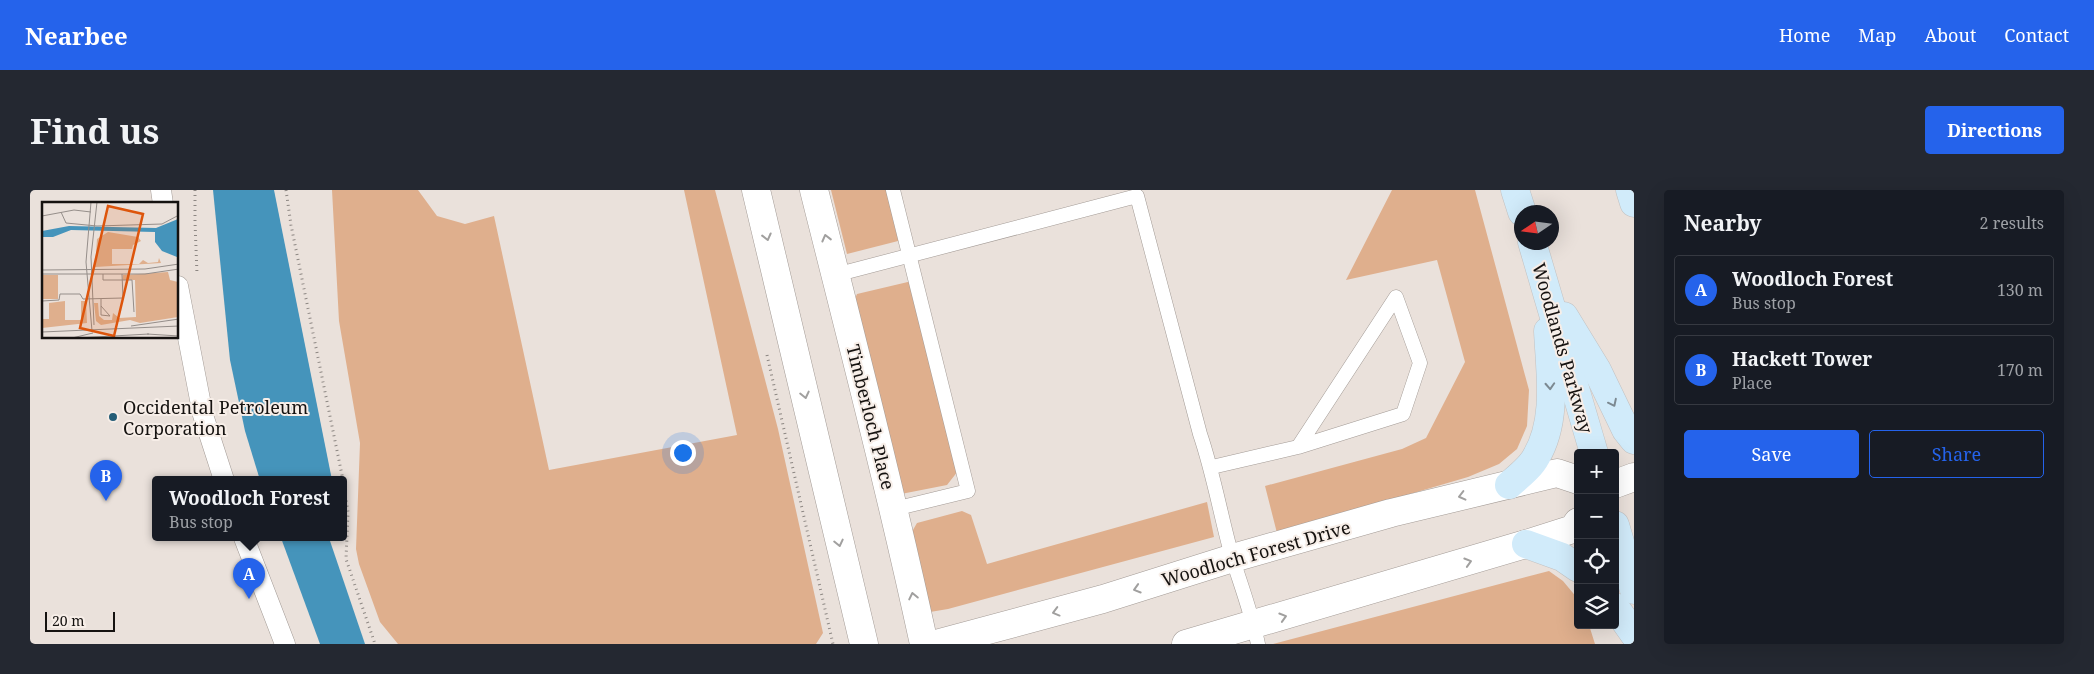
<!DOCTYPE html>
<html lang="en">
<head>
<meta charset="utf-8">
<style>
	:root { --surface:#171b24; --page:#242831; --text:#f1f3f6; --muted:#9ea1a6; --line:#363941; --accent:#2563eb }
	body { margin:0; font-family:"Noto Serif",serif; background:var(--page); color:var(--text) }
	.controls { position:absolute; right:15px; bottom:15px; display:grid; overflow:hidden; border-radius:5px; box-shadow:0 5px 20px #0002 }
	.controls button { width:45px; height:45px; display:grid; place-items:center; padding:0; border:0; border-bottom:1px solid var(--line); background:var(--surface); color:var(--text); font:25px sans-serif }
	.compass { position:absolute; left:1484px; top:15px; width:45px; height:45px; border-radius:50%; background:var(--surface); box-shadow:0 5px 20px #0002; rotate:257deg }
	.scale { position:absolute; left:15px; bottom:12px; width:70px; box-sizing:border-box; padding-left:5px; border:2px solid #151210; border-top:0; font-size:14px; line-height:18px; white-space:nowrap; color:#151210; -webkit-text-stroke:4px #f7eee8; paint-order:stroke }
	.you { position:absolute; left:652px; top:262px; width:18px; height:18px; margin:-12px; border:4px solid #fff; border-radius:50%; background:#1a73e8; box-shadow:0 0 0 8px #1a73e833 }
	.badge { display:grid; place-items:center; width:32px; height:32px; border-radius:50%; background:var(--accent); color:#fff; font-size:16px; font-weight:700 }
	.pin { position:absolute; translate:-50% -41px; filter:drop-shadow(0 1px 2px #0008) }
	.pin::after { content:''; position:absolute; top:26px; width:18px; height:15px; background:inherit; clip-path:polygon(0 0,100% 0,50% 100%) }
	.popup { position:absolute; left:122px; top:286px; width:195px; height:65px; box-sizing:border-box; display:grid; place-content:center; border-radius:5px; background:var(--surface); filter:drop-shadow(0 1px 4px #0005); font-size:16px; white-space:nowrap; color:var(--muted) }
	.popup b { font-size:19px; color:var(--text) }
	.popup::after { content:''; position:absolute; left:50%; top:100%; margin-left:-10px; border:10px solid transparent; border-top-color:var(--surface) }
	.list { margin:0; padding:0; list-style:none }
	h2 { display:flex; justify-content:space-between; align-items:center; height:65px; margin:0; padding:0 20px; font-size:21px }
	h2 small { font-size:16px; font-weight:400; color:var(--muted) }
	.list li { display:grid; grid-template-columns:32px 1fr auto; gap:15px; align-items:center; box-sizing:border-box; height:70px; margin:0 10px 10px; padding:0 10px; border:1px solid var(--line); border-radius:5px }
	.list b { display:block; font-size:19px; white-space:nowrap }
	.list p { margin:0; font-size:16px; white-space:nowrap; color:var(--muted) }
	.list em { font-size:16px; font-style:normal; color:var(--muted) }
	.actions { display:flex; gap:10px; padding:15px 20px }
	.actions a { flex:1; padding:11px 0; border:1px solid var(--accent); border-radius:5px; text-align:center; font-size:18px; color:var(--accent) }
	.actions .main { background:var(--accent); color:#fff }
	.icon { flex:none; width:28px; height:28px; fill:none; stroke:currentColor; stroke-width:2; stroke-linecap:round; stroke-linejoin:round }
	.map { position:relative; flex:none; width:1604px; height:454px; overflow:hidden; border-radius:5px }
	header { display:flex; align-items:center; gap:30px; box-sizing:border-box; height:70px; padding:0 25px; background:var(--accent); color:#fff }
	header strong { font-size:24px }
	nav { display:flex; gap:28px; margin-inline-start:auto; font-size:18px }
	.intro { display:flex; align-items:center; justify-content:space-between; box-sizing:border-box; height:120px; padding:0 30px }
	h1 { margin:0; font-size:35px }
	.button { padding:12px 22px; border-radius:5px; background:var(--accent); color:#fff; font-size:18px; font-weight:700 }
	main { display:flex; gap:30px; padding:0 30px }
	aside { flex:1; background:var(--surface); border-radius:5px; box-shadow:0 5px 20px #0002 }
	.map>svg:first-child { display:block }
	.green { fill:#dfaf8d }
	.water { fill:#4594bb }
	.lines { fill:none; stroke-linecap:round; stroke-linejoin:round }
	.service-casing { stroke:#a39b96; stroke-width:15 }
	.pedestrian-casing { stroke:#a39b96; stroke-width:21 }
	.tertiary-casing { stroke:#a39b96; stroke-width:29 }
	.primary-casing { stroke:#c2c1c1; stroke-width:29 }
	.path { stroke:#8d8783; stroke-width:3; stroke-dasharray:1 4; stroke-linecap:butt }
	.service { stroke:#fff; stroke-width:14 }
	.pedestrian { stroke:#fff; stroke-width:20 }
	.tertiary { stroke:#fff; stroke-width:28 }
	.primary { stroke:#d1ebfa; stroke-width:28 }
	.oneway { stroke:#a1a09f }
	.oneway2 { stroke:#7c8991 }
	.poi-dot { fill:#255d77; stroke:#f7eee8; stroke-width:2 }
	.labels { text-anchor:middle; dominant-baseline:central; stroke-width:4; stroke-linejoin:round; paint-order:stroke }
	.street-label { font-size:18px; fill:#151210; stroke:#f7eee8 }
	.poi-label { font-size:18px; fill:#151210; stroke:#f7eee8; text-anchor:start }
	.inset-road { fill:none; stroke:#958e8a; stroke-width:1 }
	.view { fill:#dd550c; fill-opacity:0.15; stroke:#dd550c; stroke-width:2.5 }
	.inset-edge { fill:none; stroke:#151210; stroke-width:2.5 }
</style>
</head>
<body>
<header>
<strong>Nearbee</strong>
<nav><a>Home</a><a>Map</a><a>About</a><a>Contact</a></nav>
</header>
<div class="intro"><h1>Find us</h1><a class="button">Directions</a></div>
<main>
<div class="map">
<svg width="1604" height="454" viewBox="0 0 1604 454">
	<rect width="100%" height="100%" fill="#eae1db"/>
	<!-- green -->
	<g class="green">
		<path d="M302,0H388L407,26L435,34L464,26L519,280L707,245L654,0H685L748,239L793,443L786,454H368L350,432L329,374L326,359L330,253L309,131Z"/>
		<path d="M801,0H860L872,50L817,64Z"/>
		<path d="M1362,0H1445L1499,200L1497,236L1487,259L1469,274L1438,287L1247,343L1235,296L1372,259L1396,248L1435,172L1407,70L1316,90Z"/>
		<path d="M882,91L928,281L917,295L871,304L823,113L827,104Z"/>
		<path d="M1177,312L1184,347L918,419L900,422L880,345L887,333L932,321L941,325L957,374Z"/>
		<path d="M1519,381L1533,391L1548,409V435H1559L1565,454H1243Z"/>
	</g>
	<!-- water -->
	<g class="water">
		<path d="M183,0H244L302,290H230L215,241L200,170Z"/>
		<path d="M251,348H299L335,454H290Z"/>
	</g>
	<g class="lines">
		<!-- service casing -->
		<g class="service-casing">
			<g id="service">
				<path d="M863,0L938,301L864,319"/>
				<path d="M805,85L1107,6L1170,244C1184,285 1191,328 1203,370C1212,398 1222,425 1228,454"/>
				<path d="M1182,277L1268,257L1373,224L1390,173L1366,107L1268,257"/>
			</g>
		</g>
		<!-- pedestrian casing -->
		<g class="pedestrian-casing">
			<g id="pedestrian">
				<path d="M131,0L133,14"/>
				<path d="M148,96L173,225L194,290"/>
				<path d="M214,348L255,454"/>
			</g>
		</g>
		<!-- tertiary casing -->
		<g class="tertiary-casing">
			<g id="tertiary">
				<path d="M726,0L834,454"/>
				<path d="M784,0C822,151 861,302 894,454"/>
				<path d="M1585,294L1604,287"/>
				<path d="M906,454L1073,409L1203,368L1361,323L1527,283L1548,290"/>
				<path d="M1156,454L1496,354L1543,339L1548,332"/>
			</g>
		</g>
		<!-- primary casing -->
		<g class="primary-casing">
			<g id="primary">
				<path d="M1485,0L1492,22"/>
				<path d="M1600,0L1604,13"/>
				<path d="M1502,52L1564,263"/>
				<path d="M1534,126L1567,180L1596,240L1604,250"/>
				<path d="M1479,295C1488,287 1501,277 1506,267C1528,230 1520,183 1518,141"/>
				<path d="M1585,335L1604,400"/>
				<path d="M1496,354L1532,367L1548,378"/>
				<path d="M1585,417L1604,444"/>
			</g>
		</g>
		<!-- path -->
		<g class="path">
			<path d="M165,0V32L167,84"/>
			<path d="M256,0L261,35L313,290"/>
			<path d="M737,165L803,454"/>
			<path d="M313,291L318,322L316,369L345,454"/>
		</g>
		<!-- service -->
		<use href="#service" class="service"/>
		<!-- pedestrian -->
		<use href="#pedestrian" class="pedestrian"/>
		<!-- tertiary -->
		<use href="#tertiary" class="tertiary"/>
		<!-- primary -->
		<use href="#primary" class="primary"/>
	</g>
	<!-- one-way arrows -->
	<defs><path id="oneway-chevron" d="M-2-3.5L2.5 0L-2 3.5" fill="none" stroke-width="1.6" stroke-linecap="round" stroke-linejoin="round" transform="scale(1.25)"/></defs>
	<g class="oneway">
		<use href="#oneway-chevron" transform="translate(737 47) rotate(76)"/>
		<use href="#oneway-chevron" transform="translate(796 48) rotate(-104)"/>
		<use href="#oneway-chevron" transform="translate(775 205) rotate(77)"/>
		<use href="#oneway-chevron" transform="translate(1432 306) rotate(166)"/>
		<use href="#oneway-chevron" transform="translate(809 353) rotate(77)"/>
		<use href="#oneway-chevron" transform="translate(1438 372) rotate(-17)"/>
		<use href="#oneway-chevron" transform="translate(1107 399) rotate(163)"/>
		<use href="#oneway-chevron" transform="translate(883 406) rotate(-102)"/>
		<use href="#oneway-chevron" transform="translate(1026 422) rotate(165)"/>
		<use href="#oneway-chevron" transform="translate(1253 427) rotate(-17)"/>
	</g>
	<g class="oneway2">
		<use href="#oneway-chevron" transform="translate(1520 196) rotate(87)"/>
		<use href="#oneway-chevron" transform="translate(1583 213) rotate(64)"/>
	</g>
	<!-- markers -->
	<circle class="poi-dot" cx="83" cy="227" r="5"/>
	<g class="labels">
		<!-- street labels -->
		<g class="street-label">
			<text transform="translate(1533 158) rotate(74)">Woodlands Parkway</text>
			<text transform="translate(841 227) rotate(76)">Timberloch Place</text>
			<text transform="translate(1226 363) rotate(-16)">Woodloch Forest Drive</text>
		</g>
		<!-- poi labels -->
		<g class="poi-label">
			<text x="93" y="217">Occidental Petroleum<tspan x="93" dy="21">Corporation</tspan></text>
		</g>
	</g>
	<!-- overview -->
	<g transform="translate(12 12)">
		<rect width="136" height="136" fill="#eae1db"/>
		<path d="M66,30L96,35L99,39L91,43L90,47H70V62H97L101,58L106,61L116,60L117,56L119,61L53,65L55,37ZM126,70L128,78L136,80V115L98,121L88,118L59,123L54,119L52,101H56L57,114L62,118H70L71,111L77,116L94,115L93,78H81V73ZM0,73H16V97H0ZM23,99V118H39V99H44L45,121L0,126V117H7V101Z" fill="#dfaf8d"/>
		<path d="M136,17L135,55L120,49L113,40V30L29,28L11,35H0V29L27,24L114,26Z" fill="#4594bb"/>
		<path class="inset-road" d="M49,0L44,60L50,129M19,10L24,21L55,24L120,22L137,13M0,14L32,8L49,10M0,68L103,67L137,62M0,72H103L137,67M61,72V78H90L92,110M59,97V113L68,114L59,104M0,99L17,98L18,92H38L41,97L81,96L80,72M52,123L49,55L55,0M89,124L137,117M0,130L137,124M105,132L137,134M30,136L51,131M35,136L107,132"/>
		<path class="view" d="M66,4L101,12L72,134L38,126Z"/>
		<rect width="136" height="136" class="inset-edge"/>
	</g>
</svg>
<div class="controls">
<button>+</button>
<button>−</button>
<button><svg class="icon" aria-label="locate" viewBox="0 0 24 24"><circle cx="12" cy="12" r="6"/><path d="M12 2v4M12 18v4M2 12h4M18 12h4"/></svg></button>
<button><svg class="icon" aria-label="layers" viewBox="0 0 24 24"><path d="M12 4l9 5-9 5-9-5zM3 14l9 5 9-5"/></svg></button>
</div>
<svg class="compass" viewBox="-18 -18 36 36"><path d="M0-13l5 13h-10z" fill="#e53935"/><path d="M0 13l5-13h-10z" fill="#9ea1a6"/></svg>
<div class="scale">20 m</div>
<div class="you"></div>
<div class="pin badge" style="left:219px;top:409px">A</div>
<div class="popup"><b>Woodloch Forest</b>Bus stop</div>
<div class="pin badge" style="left:76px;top:311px">B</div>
</div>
<aside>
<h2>Nearby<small>2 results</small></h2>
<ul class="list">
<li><span class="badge">A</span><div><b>Woodloch Forest</b><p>Bus stop</p></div><em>130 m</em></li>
<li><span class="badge">B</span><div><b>Hackett Tower</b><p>Place</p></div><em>170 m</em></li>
</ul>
<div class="actions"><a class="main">Save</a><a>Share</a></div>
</aside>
</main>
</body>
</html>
